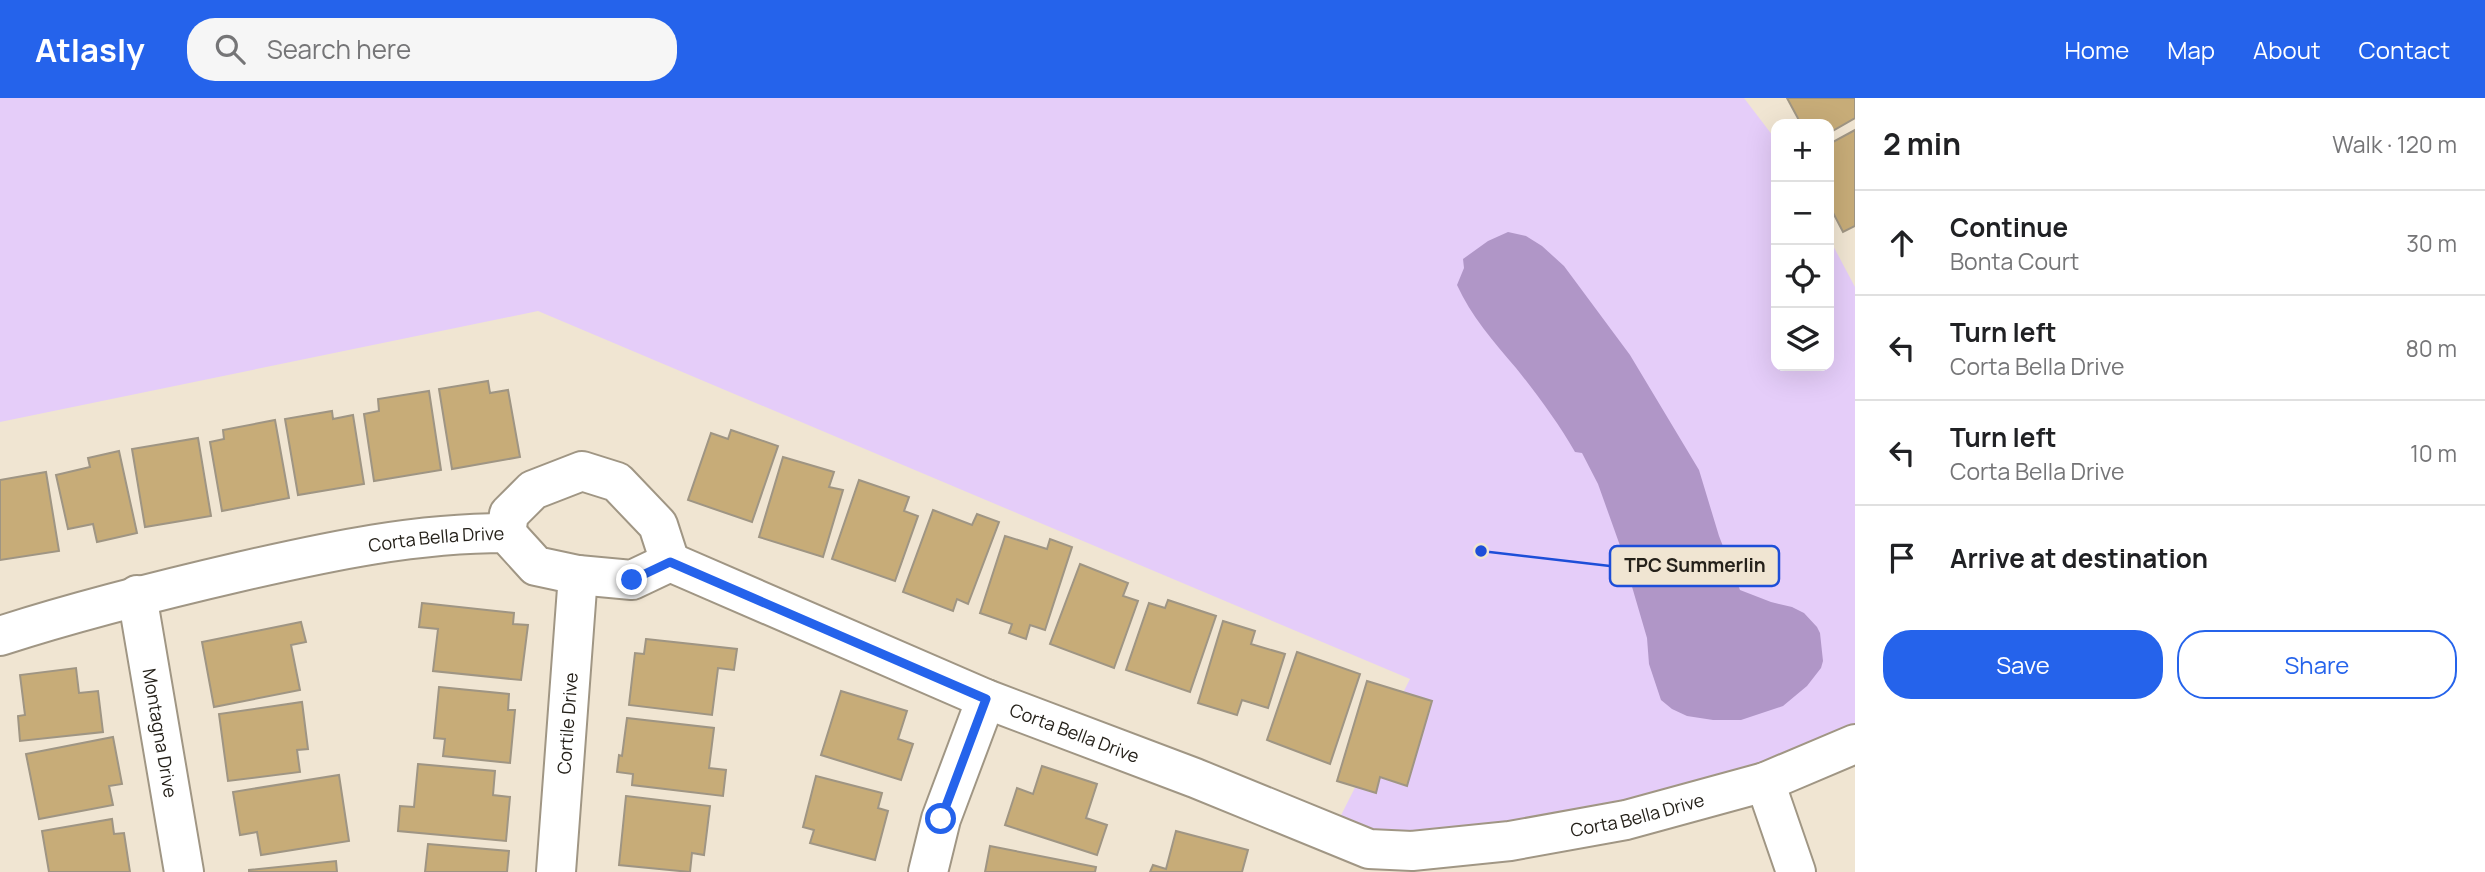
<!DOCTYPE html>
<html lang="en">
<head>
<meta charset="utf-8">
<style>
	:root { --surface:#fff; --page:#f6f6f6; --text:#202124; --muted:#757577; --line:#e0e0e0; --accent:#2563eb }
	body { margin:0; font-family:Manrope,sans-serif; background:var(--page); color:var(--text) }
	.controls { position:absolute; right:21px; top:21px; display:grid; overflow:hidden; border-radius:14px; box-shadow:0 7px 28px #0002 }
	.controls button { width:63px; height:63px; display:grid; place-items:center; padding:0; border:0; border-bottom:2px solid var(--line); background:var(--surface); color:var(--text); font:35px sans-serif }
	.stop { position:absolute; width:21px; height:21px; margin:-16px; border:5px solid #2563eb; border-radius:50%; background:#fff }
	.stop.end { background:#2563eb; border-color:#fff; box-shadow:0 2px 7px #0008 }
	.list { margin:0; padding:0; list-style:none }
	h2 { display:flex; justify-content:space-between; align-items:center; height:91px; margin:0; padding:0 28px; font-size:30px }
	h2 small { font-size:23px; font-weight:400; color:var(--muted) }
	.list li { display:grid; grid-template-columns:46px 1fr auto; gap:21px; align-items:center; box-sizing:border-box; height:105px; padding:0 28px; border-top:2px solid var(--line) }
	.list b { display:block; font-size:26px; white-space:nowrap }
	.list p { margin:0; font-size:23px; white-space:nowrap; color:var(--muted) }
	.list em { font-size:23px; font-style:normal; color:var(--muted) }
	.actions { display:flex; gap:14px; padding:21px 28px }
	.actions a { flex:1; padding:16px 0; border:2px solid var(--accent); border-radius:28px; text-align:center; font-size:24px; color:var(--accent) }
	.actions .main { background:var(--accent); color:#fff }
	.icon { flex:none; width:38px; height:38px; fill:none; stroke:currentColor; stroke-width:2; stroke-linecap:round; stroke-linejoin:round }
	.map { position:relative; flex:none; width:1855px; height:774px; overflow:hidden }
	header { display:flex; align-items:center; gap:42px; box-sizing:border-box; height:98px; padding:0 35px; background:var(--accent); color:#fff }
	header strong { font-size:33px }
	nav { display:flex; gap:38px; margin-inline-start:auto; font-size:24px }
	.search { width:490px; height:63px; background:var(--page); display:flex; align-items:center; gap:18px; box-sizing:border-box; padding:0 24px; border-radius:28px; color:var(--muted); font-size:26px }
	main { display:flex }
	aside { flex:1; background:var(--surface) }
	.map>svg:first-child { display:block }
	.green { fill:#e5cdf9 }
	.water { fill:#b096c7 }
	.building { fill:#c7ac78; stroke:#9f9583; stroke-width:2 }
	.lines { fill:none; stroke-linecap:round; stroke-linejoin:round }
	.minor-casing { stroke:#a09684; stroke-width:42 }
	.minor { stroke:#fff; stroke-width:38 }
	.route { stroke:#2563eb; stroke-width:9 }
	.labels { text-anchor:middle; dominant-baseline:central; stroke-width:5; stroke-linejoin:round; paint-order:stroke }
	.street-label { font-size:18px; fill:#25211a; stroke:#f0e5d2 }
	.leader { fill:none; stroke:#1d4ed8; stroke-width:2.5 }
	.callout-dot { fill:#1d4ed8; stroke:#f0e5d2; stroke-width:2.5 }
	.callout { fill:#f0e5d2; stroke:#1d4ed8; stroke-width:2.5 }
	.callout-label { font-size:19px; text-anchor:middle; font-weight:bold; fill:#25211a }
</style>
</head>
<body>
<header>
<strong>Atlasly</strong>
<div class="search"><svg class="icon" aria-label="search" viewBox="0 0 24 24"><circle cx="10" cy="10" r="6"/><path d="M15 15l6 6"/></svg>Search here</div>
<nav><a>Home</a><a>Map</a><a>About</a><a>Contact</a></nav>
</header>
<main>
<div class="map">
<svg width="1855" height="774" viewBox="0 0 1855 774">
	<rect width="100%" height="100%" fill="#f0e5d2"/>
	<!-- green -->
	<path class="green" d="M0,0H1744L1776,42V268H1829V140L1855,189V646L1510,743L1331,737L1410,581L538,213L0,324Z"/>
	<!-- water -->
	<path class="water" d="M1508,134L1526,138L1542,148L1564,168L1630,257L1699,372L1719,438L1740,492L1771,504L1792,509L1804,515L1817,529L1820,535L1823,563L1821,570L1807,588L1783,608L1741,622H1713L1687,618L1672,611L1661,602L1649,566L1647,540L1628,475V470L1598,386L1582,355L1575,354C1559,326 1536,295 1516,270C1493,243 1471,218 1457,187L1464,170L1463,161L1488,143Z"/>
	<!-- building -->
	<g class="building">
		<path d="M1787,0H1855V20L1829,35V26H1801Z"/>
		<path d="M1855,32V128L1843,134L1829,107V102L1832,100L1829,94V46Z"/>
		<path d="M488,283L490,295L508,292L520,359L452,371L439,291Z"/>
		<path d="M429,293L441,372L374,383L364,316L379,313L378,301Z"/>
		<path d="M332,313L333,321L353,317L364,386L298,397L285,321Z"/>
		<path d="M275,322L289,400L222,413L210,344L224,341L223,332Z"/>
		<path d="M731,332L778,348L752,424L688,402L711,335L728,341Z"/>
		<path d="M198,340L211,418L145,429L132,351Z"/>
		<path d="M119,353L137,435L97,444L93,426L68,431L56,377L90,369L88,360Z"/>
		<path d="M783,359L834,374L829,389L843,392L823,459L759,439Z"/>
		<path d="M46,374L59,453L0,462V382Z"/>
		<path d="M859,382L909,399L904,413L918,418L895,483L832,461Z"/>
		<path d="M933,412L972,427L977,416L999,424L968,506L957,501L953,513L903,494Z"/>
		<path d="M1005,438L1047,451L1050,441L1072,449L1045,532L1030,527L1026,541L1009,535L1012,526L980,515Z"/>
		<path d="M1080,466L1128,485L1123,498L1138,503L1114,570L1050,546Z"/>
		<path d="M1168,502L1216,518L1190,594L1126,572L1149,505L1165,510Z"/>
		<path d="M422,505L514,515L513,526L528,527L521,582L433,573L438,531L419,529Z"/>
		<path d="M1223,523L1255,533L1251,546L1285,556L1268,610L1242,602L1237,617L1198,605Z"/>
		<path d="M301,524L306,544L291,547L300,592L214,609L202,544Z"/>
		<path d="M646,541L737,551L734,572L718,570L712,617L629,607L635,555L644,556Z"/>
		<path d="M1297,554L1360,576L1330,666L1267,642Z"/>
		<path d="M76,570L79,595L98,593L103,634L20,643L18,618L25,617L20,577Z"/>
		<path d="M1367,583L1432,603L1407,688L1380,679L1376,695L1337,683Z"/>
		<path d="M439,589L509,596L508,612H515L510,665L443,658L445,641L434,640Z"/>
		<path d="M841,593L907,613L898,641L913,646L901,682L821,657Z"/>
		<path d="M302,604L308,651L297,652L300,674L228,683L219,616Z"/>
		<path d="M627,620L714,630L709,670L726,672L723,698L632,687L633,676L617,674L619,657L622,658Z"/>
		<path d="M113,639L122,686L109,688L113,707L39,721L26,656Z"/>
		<path d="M418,666L495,673L493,697L510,699L506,743L398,733L400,708L414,709Z"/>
		<path d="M1042,668L1097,686L1086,720L1107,727L1097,757L1005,727L1017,690L1033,696Z"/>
		<path d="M339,677L349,743L261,757L257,734L240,737L233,694Z"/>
		<path d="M816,678L882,695L878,710L888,713L875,762L810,745L814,732L803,729Z"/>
		<path d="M626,698L710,708L704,757L692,755L690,774L619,767Z"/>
		<path d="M112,721L114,736L124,735L130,774H49L42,733Z"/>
		<path d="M1176,733L1248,752L1242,774H1150L1153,767L1166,771Z"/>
		<path d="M428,746L509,753L507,774H425Z"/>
		<path d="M990,748L1096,769L1095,774H985Z"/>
		<path d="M336,763L337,774H249V772Z"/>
	</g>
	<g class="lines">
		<!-- minor casing -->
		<g class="minor-casing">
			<g id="minor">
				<path d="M506,435L509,416L533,392L582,373L617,384L658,427L670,464"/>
				<path id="s1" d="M137,497L184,774"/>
				<path id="s2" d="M0,538C80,512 161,492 243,473C331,453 415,435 506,435L536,468L578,477L632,482L670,464L986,601L1195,680L1369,751L1412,753L1510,743L1626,722L1765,684L1855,646"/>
				<path d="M1765,684L1796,774"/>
				<path id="s3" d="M556,774L578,477"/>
				<path d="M928,774L941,721L986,601"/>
			</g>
		</g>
		<!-- minor -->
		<use href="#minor" class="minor"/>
	</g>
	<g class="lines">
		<!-- route -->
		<path class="route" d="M632,482L670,464L986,601L941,721"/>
	</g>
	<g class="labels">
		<!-- street labels -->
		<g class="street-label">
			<text stroke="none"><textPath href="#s2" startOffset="448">Corta Bella Drive</textPath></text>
			<text stroke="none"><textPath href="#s3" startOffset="149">Cortile Drive</textPath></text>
			<text stroke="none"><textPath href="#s2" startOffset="1141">Corta Bella Drive</textPath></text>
			<text stroke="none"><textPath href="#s1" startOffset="140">Montagna Drive</textPath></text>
			<text stroke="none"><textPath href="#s2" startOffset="1729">Corta Bella Drive</textPath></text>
		</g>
	</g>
	<!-- callouts -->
	<path class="leader" d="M1481 453L1610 468"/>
	<circle class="callout-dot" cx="1481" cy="453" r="7"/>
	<rect class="callout" x="1610" y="448" width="169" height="40" rx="7"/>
	<g class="callout-label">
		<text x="1695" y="474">TPC Summerlin</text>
	</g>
</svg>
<div class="controls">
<button>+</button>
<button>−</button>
<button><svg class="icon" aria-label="locate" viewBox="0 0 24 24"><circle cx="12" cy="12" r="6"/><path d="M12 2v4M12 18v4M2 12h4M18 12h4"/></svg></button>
<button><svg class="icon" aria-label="layers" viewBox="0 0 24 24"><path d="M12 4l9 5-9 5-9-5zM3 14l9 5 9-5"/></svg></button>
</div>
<div class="stop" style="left:941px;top:721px"></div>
<div class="stop end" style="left:632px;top:482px"></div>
</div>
<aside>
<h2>2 min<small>Walk · 120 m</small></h2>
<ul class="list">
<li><svg class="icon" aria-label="ahead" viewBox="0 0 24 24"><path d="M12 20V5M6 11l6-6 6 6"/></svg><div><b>Continue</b><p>Bonta Court</p></div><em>30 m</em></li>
<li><svg class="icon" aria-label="left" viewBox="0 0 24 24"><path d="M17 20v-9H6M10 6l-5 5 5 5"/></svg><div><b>Turn left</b><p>Corta Bella Drive</p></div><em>80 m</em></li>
<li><svg class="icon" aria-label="left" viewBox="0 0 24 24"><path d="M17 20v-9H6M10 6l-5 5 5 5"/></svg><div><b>Turn left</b><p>Corta Bella Drive</p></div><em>10 m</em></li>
<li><svg class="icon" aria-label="arrive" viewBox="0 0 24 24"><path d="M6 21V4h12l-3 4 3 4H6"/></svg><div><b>Arrive at destination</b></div></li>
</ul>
<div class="actions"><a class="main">Save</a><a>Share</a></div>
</aside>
</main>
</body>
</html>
